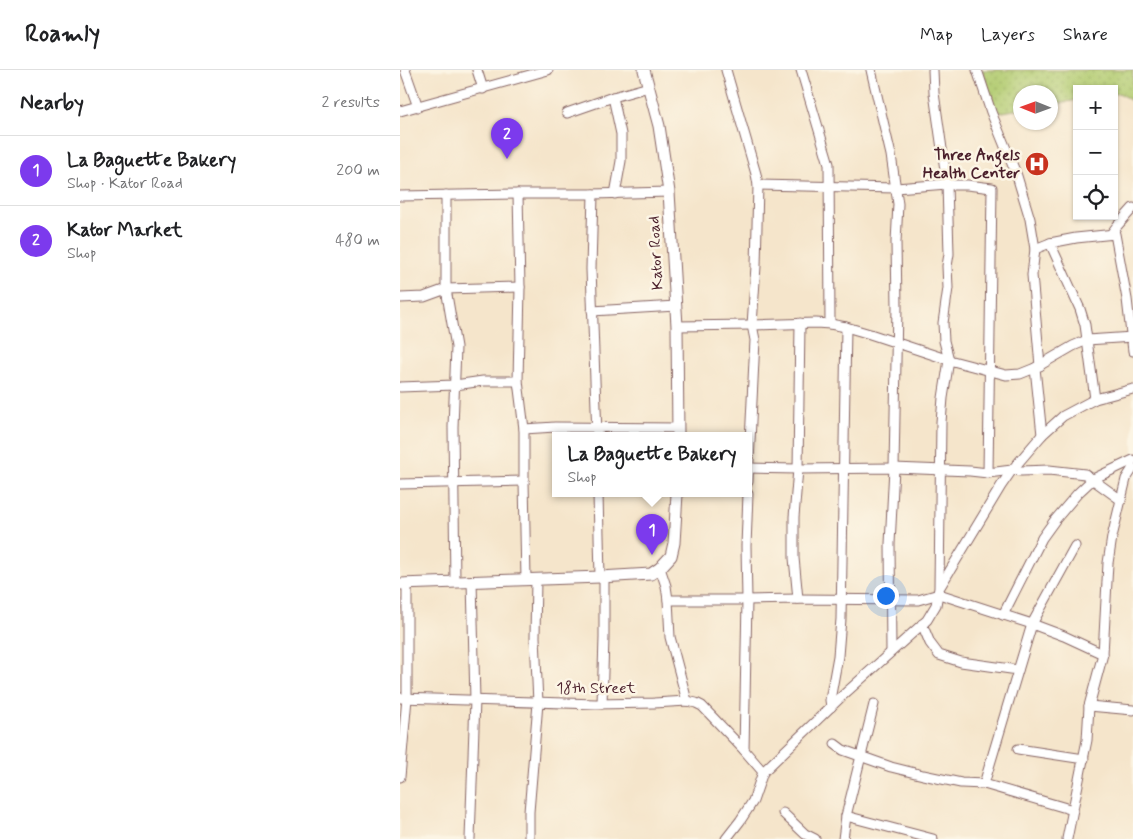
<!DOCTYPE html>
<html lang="en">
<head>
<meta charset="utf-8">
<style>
	:root { --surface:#fff; --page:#f6f6f6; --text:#202124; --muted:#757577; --line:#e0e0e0; --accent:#7c3aed }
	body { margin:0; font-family:Mynerve,sans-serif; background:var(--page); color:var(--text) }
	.controls { position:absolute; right:15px; top:15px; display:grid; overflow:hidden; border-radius:0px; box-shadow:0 1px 4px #0004 }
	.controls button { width:45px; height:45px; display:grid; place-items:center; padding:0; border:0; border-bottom:1px solid var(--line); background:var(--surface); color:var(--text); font:25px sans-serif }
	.compass { position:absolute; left:613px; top:15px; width:45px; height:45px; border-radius:50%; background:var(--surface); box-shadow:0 1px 4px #0004; rotate:271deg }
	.you { position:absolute; left:485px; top:525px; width:18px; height:18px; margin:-12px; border:4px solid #fff; border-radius:50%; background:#1a73e8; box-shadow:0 0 0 8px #1a73e833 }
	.badge { display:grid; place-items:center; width:32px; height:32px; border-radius:50%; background:var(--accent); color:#fff; font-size:16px; font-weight:700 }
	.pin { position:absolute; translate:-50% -41px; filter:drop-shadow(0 1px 2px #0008) }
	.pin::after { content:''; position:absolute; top:26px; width:18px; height:15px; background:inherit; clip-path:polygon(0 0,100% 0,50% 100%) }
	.popup { position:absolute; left:152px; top:362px; width:200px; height:65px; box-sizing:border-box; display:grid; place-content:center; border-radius:0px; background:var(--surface); filter:drop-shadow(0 1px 4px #0005); font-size:16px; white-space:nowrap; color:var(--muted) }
	.popup b { font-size:19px; color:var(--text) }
	.popup::after { content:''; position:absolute; left:50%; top:100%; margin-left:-10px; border:10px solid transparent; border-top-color:var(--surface) }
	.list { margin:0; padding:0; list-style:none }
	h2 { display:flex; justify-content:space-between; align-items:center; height:65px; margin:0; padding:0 20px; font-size:21px }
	h2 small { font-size:16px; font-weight:400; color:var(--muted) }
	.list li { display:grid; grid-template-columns:32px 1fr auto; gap:15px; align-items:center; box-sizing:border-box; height:70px; padding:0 20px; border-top:1px solid var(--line) }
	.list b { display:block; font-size:19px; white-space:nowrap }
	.list p { margin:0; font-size:16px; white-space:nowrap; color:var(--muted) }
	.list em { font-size:16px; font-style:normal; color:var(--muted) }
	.icon { flex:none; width:28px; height:28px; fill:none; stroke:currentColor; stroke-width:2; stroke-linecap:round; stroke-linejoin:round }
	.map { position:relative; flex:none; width:733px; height:769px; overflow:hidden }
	header { display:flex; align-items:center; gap:30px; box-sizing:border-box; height:70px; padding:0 25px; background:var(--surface); border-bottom:1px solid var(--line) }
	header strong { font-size:24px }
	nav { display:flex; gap:28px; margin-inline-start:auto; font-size:18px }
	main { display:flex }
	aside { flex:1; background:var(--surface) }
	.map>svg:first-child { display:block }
	.grass { fill:url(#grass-dots); stroke:#7e764e }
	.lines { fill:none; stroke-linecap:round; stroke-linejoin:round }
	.minor-casing { stroke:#866463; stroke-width:11 }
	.major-casing { stroke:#866463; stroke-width:13 }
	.minor { stroke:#fff; stroke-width:9 }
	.major { stroke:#fff; stroke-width:11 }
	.labels { text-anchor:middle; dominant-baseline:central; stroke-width:5; stroke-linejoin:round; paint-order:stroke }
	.poi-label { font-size:16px; font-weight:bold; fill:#4a1f2b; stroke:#fcf5e5; text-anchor:end }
	.street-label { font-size:16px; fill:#4a1f2b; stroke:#fcf5e5 }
</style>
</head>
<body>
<header>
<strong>Roamly</strong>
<nav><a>Map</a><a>Layers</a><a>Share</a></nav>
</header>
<main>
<aside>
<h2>Nearby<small>2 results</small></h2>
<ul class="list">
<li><span class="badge">1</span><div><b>La Baguette Bakery</b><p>Shop · Kator Road</p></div><em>200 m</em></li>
<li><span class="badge">2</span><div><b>Kator Market</b><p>Shop</p></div><em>480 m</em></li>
</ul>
</aside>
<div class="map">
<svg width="733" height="769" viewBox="0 0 733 769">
	<defs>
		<pattern id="grass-dots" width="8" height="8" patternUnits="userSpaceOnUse" patternTransform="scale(1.25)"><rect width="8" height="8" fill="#b3cc72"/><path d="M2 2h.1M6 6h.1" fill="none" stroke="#9baf63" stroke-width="1.8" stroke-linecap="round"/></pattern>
	</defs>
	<rect width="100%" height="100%" fill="#fcf5e5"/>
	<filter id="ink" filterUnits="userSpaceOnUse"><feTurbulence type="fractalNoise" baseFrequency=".02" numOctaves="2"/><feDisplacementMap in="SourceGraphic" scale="10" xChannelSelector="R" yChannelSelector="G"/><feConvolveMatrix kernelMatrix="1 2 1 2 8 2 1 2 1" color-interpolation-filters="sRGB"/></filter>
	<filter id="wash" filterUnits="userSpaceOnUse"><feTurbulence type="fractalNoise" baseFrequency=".0096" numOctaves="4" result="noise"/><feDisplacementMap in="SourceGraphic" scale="20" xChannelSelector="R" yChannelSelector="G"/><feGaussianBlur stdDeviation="1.12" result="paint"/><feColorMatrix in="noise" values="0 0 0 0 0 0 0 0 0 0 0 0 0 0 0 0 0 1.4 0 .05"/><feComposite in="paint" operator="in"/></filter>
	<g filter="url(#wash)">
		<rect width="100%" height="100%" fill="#f5e5cb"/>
		<!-- grass -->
		<path class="grass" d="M582,0H733V32L719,23L714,24V19H677V30L651,35L650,22H620V39L597,43Z"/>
	</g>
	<g filter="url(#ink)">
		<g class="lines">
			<!-- minor casing -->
			<g class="minor-casing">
				<g id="minor">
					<path d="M5,0L18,37"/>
					<path d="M77,0L83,19"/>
					<path d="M326,0L356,104L358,115L356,196L352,255L355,270L348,412"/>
					<path d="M401,0L429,94L430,254"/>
					<path d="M471,0L491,85L498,134L496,172L497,237L494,398L490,474L491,581"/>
					<path d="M577,0L591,42L617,106L630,149L635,179L632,205L640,296"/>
					<path d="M213,27L221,64V91L215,124"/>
					<path d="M0,41L148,0"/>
					<path d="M167,43L213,27L249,17"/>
					<path d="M358,115L496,118L547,114L554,115H567L592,118L588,403"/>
					<path d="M118,124L120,217L118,311L124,359V411L126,509"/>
					<path d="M193,124L191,199L197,366"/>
					<path d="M46,125V219L56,277L53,357L55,512"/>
					<path d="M0,126L118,124H193L269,122"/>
					<path d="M711,164L717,156L733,138"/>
					<path d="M650,173L676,168L715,164L727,229L733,281"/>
					<path d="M635,179L650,173L680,239L685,255L695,329"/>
					<path d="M0,228L24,227L46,219L120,217"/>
					<path d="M192,241L276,236"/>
					<path d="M277,256L352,255L416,253L430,254L446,257L470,264L549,290L606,305L620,304L635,298L673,276L687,270L733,267"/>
					<path d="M635,298L642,365"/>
					<path d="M0,317L55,315L83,311H118"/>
					<path d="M124,359L155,357L278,358"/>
					<path d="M348,398L398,399L494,398L570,401L588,403L612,400L621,401L649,400L685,404L721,430"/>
					<path d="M0,414L124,411"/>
					<path d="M198,424L200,507"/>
					<path d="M260,498L266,516L268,530L270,567L287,631"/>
					<path d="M540,517L601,416L612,400L642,365L663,346L695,329L733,319"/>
					<path d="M398,529L394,488V447L398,399L400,253"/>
					<path d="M268,530H347L398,529L518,530L539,524L632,554L664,566L703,584"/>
					<path d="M603,545L642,468L655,450L678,423L693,409L733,390"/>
					<path d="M522,554L530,573L539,585L561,592L618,600"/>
					<path d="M0,628L196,634L254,633L287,631L296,633L302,636L344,680L363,702"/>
					<path d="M202,634L204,568V507"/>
					<path d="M689,636L733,640"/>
					<path d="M431,637L430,630L438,586L441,549L446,257"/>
					<path d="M435,674L443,680L491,697L523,705L561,713L584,714L673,740"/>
					<path d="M618,679L684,689"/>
					<path d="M344,680L347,530L346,476L348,424"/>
					<path d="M0,707L7,628V513"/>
					<path d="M584,714L632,554L675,476"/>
					<path d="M383,743L405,764L415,769"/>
					<path d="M446,746L533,769"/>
					<path d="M70,769L75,630L72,511"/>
					<path d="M129,769V742L138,633L135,567L136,509"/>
					<path d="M326,769L340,751L353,731L363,702L441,627L527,550L536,535L539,518L541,352L543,328L549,290L544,271L543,253L548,218L547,196L549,184L547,114L534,23L533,0"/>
					<path d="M443,769L446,746L474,634"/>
					<path d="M667,769L687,670L689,636L703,584L708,493L712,467L726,409L733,398"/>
				</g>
			</g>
			<!-- major casing -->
			<g class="major-casing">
				<g id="major">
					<path d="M244,0L259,56L269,122L277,256L278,366"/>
					<path d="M0,514L200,507L251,504L260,498L271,486L274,473L277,424"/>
				</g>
			</g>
			<!-- minor -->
			<use href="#minor" class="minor"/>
			<!-- major -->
			<use href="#major" class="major"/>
		</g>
	</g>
	<!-- icons -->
	<defs>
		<g id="hospital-disc" transform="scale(1.25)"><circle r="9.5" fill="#c8321e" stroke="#fcf5e5"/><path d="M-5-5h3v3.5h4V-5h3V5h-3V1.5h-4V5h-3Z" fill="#fff"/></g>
	</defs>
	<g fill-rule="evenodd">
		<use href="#hospital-disc" x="637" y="94"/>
	</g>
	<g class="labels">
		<!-- poi labels -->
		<g class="poi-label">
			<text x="620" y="85">Three Angels<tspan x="620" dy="18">Health Center</tspan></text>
		</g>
		<!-- street labels -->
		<g class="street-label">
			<text transform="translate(256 183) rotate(-93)">Kator Road</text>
			<text x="196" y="618">18th Street</text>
		</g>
	</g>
</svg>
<div class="controls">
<button>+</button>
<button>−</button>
<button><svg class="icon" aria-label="locate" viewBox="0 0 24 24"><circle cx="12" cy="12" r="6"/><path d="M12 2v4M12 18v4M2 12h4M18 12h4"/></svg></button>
</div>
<svg class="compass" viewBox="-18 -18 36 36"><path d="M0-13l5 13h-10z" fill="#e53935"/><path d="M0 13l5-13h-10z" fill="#757577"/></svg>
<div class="you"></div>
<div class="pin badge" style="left:252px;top:485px">1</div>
<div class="popup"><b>La Baguette Bakery</b>Shop</div>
<div class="pin badge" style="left:107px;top:89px">2</div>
</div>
</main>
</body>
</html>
